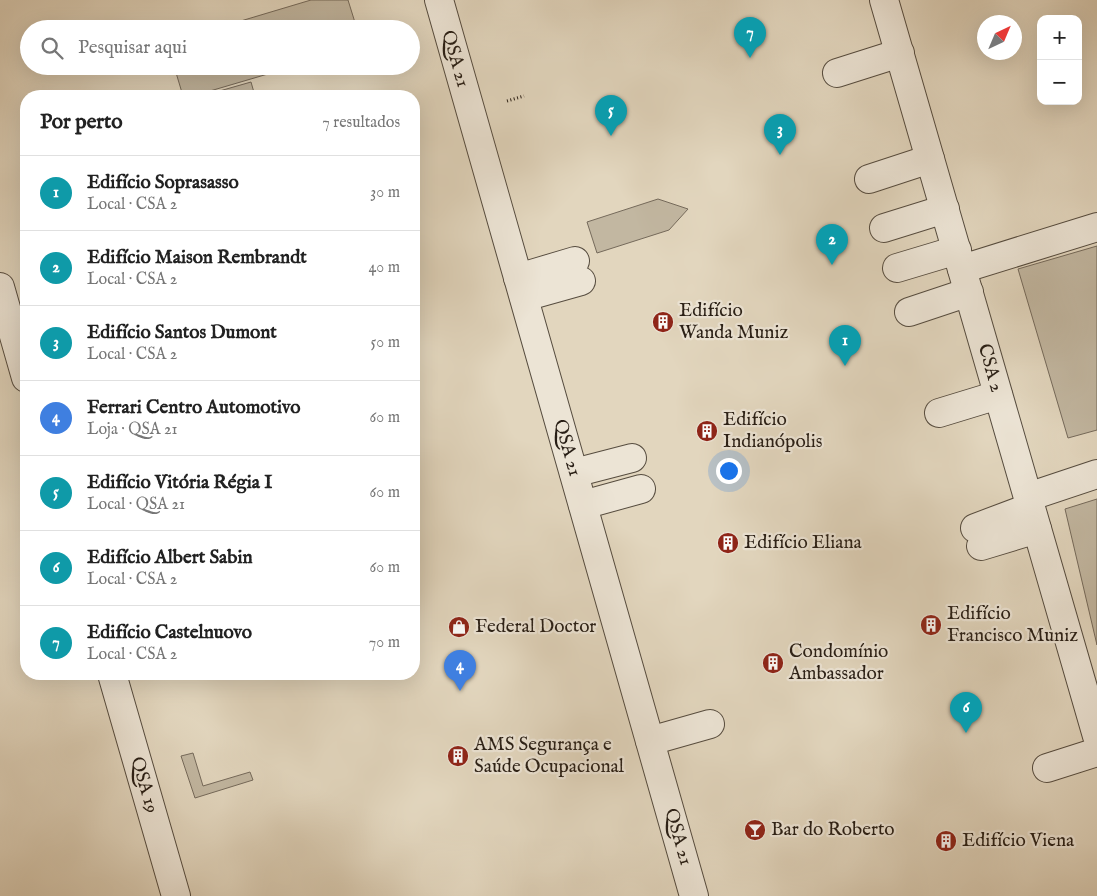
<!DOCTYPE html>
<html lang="pt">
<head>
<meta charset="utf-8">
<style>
	:root { --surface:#fff; --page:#f2f2f2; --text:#222; --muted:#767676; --line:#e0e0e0; --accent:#0b8043 }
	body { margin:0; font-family:"IM FELL English",serif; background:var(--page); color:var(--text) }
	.controls { position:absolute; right:15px; top:15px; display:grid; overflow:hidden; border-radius:10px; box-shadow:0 5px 20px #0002 }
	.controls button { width:45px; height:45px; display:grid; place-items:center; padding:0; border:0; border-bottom:1px solid var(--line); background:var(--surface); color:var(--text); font:25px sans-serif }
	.compass { position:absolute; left:977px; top:15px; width:45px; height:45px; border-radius:50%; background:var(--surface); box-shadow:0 5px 20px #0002; rotate:44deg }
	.you { position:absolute; left:728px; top:470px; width:18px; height:18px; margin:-12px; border:4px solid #fff; border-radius:50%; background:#1a73e8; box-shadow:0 0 0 8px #1a73e833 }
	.badge { display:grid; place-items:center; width:32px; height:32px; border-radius:50%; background:var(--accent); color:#fff; font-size:16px; font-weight:700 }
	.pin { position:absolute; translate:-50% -41px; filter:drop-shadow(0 1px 2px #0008) }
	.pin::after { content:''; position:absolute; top:26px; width:18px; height:15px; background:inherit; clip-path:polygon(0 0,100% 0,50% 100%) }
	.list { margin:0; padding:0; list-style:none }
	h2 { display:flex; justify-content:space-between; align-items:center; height:65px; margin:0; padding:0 20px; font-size:21px }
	h2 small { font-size:16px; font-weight:400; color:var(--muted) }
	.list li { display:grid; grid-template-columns:32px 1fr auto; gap:15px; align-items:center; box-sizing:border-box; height:75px; padding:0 20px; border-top:1px solid var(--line) }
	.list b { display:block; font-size:19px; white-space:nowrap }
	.list p { margin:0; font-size:16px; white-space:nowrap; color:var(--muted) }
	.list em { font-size:16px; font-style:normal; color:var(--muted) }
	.icon { flex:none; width:28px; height:28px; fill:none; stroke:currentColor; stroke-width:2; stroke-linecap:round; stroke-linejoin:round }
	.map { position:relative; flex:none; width:1097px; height:896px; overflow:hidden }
	.search { position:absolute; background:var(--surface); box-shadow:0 5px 20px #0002; left:20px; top:20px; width:400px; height:55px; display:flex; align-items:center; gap:12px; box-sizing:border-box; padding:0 18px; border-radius:28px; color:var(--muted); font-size:19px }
	.panel { position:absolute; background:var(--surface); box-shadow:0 5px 20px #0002; left:20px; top:90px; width:400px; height:590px; border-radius:20px }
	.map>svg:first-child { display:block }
	.green { fill:#c2b7a1; stroke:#756a5b }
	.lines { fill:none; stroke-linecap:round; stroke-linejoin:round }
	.minor-casing { stroke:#564c3f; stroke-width:30 }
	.path { stroke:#281e15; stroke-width:3; stroke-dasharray:1 2.5; stroke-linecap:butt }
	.minor { stroke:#ece4d5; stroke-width:28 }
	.labels { text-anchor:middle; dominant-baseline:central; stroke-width:4.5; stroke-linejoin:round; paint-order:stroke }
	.street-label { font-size:19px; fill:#281e15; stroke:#ece4d5 }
	.poi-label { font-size:19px; fill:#281e15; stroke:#ece4d5; text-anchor:start }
</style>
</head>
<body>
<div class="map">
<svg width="1097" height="896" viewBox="0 0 1097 896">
	<rect width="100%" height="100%" fill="#e2d6be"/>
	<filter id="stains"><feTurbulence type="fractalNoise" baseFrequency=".004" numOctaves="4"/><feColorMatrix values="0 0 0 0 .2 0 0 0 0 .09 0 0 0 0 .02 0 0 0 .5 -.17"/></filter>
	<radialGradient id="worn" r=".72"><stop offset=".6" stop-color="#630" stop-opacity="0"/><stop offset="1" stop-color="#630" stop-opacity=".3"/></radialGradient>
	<!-- green -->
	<g class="green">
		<path d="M311,0H348L357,29H214Z"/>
		<path d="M174,66H295L193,96H183Z"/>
		<path d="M251,82L255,96H217L216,92Z"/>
		<path d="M658,199L688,209L669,230L597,253L587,222Z"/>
		<path d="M1097,246V430L1068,438L1018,269Z"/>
		<path d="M1097,499V645L1065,509Z"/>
		<path d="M193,753L203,786L250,772L253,780L195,798L181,756Z"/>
	</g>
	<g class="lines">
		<!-- minor casing -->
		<g class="minor-casing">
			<g id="minor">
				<path d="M439,0L694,896"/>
				<path d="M884,0L1097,736"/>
				<path d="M837,73L900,53"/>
				<path d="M869,179L930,159"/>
				<path d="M884,228L945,209"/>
				<path d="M897,268L957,250"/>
				<path d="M962,269L1097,227"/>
				<path d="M518,278L575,261"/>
				<path d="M0,287L26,378"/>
				<path d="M524,297L581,281"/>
				<path d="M909,312L969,292"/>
				<path d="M939,413L998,395"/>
				<path d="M574,473L632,458"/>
				<path d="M1028,497L1097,474"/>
				<path d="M583,505L641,489"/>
				<path d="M975,528L1031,507"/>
				<path d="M981,546L1037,529"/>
				<path d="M112,674L176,896"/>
				<path d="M650,741L710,724"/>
				<path d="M1047,768L1097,752"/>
			</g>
		</g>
		<!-- path -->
		<path class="path" d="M507,101L524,96"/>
		<!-- minor -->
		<use href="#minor" class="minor"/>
	</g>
	<!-- icons -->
	<defs>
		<g id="building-disc" transform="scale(1.125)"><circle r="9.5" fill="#8f2418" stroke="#ece4d5"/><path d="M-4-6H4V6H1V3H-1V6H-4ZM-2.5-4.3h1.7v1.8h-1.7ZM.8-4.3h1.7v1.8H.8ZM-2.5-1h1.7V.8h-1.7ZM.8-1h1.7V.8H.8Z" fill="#fff"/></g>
		<g id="shop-disc" transform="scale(1.125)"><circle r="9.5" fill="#8f2418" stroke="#ece4d5"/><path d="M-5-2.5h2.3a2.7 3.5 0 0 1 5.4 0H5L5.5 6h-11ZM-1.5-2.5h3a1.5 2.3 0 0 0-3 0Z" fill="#fff"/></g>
		<g id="bar-disc" transform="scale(1.125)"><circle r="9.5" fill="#8f2418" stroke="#ece4d5"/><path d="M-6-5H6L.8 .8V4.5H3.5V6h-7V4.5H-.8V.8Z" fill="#fff"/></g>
	</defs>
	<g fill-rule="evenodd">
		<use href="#building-disc" x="663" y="322"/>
		<use href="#building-disc" x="707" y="431"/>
		<use href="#building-disc" x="728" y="543"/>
		<use href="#building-disc" x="931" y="625"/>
		<use href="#shop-disc" x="459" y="627"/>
		<use href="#building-disc" x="773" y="663"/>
		<use href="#building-disc" x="458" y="756"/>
		<use href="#bar-disc" x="755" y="830"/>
		<use href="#building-disc" x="946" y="841"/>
	</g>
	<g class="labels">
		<!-- street labels -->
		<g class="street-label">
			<text transform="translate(455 59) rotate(74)">QSA 21</text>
			<text transform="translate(990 368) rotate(74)">CSA 2</text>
			<text transform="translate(567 448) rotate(74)">QSA 21</text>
			<text transform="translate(144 785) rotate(74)">QSA 19</text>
			<text transform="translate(678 837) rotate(74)">QSA 21</text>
		</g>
		<!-- poi labels -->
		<g class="poi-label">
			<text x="679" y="311">Edifício<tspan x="679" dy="22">Wanda Muniz</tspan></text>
			<text x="723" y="420">Edifício<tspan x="723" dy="22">Indianópolis</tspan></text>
			<text x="744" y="543">Edifício Eliana</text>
			<text x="947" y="614">Edifício<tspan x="947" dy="22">Francisco Muniz</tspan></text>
			<text x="475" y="627">Federal Doctor</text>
			<text x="789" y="652">Condomínio<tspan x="789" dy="22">Ambassador</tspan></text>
			<text x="474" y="745">AMS Segurança e<tspan x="474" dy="22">Saúde Ocupacional</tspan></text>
			<text x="771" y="830">Bar do Roberto</text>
			<text x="962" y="841">Edifício Viena</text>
		</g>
	</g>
	<rect width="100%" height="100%" filter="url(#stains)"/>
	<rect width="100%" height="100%" fill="url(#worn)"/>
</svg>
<div class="controls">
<button>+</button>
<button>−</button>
</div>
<svg class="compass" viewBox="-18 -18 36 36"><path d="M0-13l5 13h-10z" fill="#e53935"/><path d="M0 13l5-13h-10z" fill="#767676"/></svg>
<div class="you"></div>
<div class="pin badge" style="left:845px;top:366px;background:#0f9aa8">1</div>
<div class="pin badge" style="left:832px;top:265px;background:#0f9aa8">2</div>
<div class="pin badge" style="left:780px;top:155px;background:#0f9aa8">3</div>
<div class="pin badge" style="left:460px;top:691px;background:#3f7fe0">4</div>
<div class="pin badge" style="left:611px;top:136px;background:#0f9aa8">5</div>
<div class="pin badge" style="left:966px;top:733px;background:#0f9aa8">6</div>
<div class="pin badge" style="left:750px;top:58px;background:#0f9aa8">7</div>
<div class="search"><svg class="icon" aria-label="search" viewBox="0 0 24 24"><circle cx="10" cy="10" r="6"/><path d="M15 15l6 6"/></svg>Pesquisar aqui</div>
<section class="panel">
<h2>Por perto<small>7 resultados</small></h2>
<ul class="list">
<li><span class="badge" style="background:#0f9aa8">1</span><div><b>Edifício Soprasasso</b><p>Local · CSA 2</p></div><em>30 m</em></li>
<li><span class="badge" style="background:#0f9aa8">2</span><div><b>Edifício Maison Rembrandt</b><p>Local · CSA 2</p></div><em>40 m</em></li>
<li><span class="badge" style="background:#0f9aa8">3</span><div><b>Edifício Santos Dumont</b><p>Local · CSA 2</p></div><em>50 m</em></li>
<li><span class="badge" style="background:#3f7fe0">4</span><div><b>Ferrari Centro Automotivo</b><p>Loja · QSA 21</p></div><em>60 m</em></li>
<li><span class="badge" style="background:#0f9aa8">5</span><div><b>Edifício Vitória Régia I</b><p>Local · QSA 21</p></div><em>60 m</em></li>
<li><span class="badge" style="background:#0f9aa8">6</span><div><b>Edifício Albert Sabin</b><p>Local · CSA 2</p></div><em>60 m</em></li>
<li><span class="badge" style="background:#0f9aa8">7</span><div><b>Edifício Castelnuovo</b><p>Local · CSA 2</p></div><em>70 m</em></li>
</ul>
</section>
</div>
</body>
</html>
